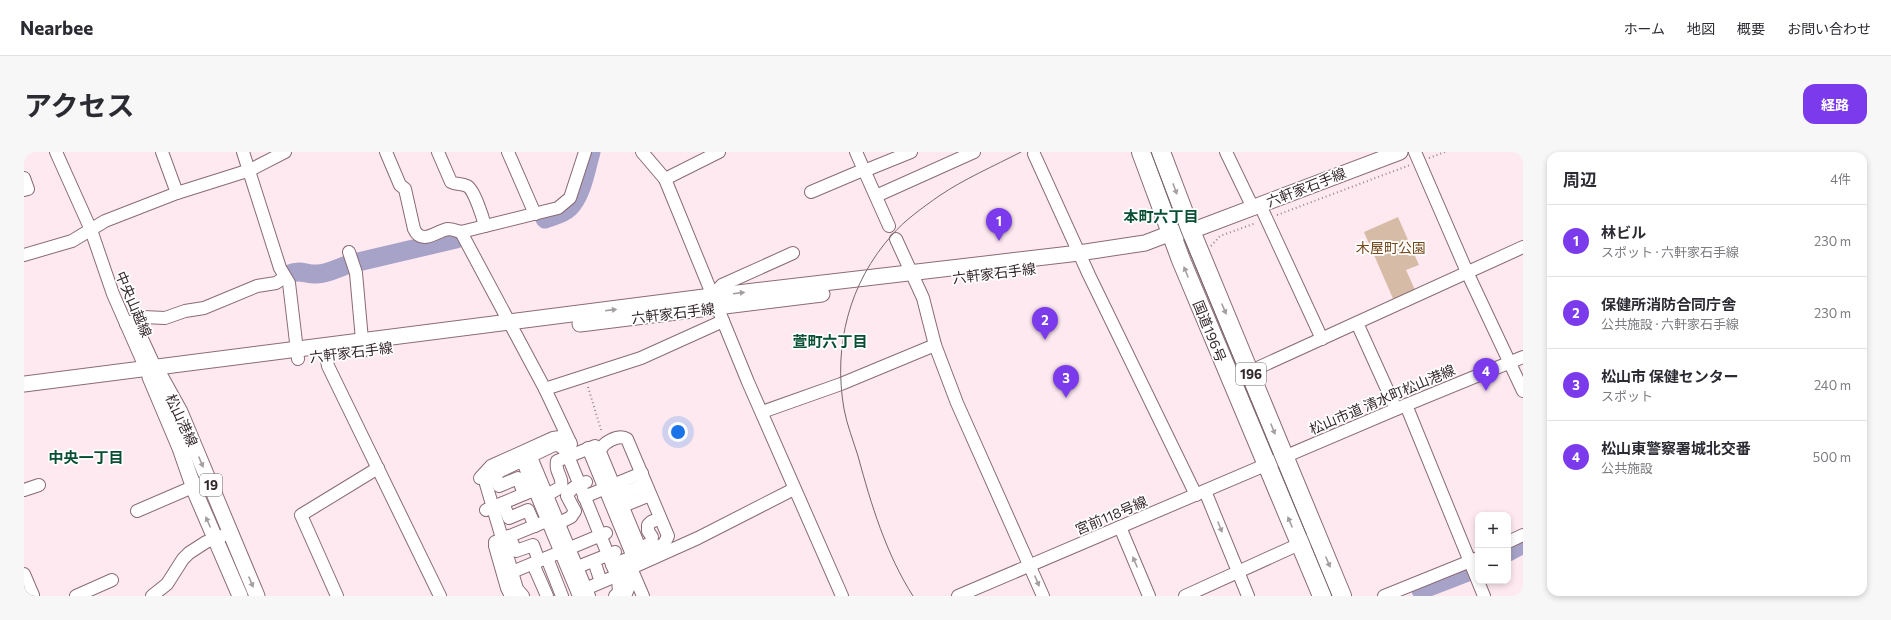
<!DOCTYPE html>
<html lang="ja">
<head>
<meta charset="utf-8">
<style>
	:root { --surface:#fff; --page:#f7f7f7; --text:#2b2b33; --muted:#7c7c81; --line:#e1e1e2; --accent:#7c3aed }
	body { margin:0; font-family:Commissioner,"Noto Sans JP",sans-serif; background:var(--page); color:var(--text) }
	.controls { position:absolute; right:12px; bottom:12px; display:grid; overflow:hidden; border-radius:8px; box-shadow:0 2px 6px #0003 }
	.controls button { width:36px; height:36px; display:grid; place-items:center; padding:0; border:0; border-bottom:1px solid var(--line); background:var(--surface); color:var(--text); font:20px sans-serif }
	.you { position:absolute; left:654px; top:280px; width:14px; height:14px; margin:-10px; border:3px solid #fff; border-radius:50%; background:#1a73e8; box-shadow:0 0 0 6px #1a73e833 }
	.badge { display:grid; place-items:center; width:26px; height:26px; border-radius:50%; background:var(--accent); color:#fff; font-size:13px; font-weight:700 }
	.pin { position:absolute; translate:-50% -33px; filter:drop-shadow(0 1px 2px #0008) }
	.pin::after { content:''; position:absolute; top:21px; width:14px; height:12px; background:inherit; clip-path:polygon(0 0,100% 0,50% 100%) }
	.list { margin:0; padding:0; list-style:none }
	h2 { display:flex; justify-content:space-between; align-items:center; height:52px; margin:0; padding:0 16px; font-size:17px }
	h2 small { font-size:13px; font-weight:400; color:var(--muted) }
	.list li { display:grid; grid-template-columns:26px 1fr auto; gap:12px; align-items:center; box-sizing:border-box; height:72px; padding:0 16px; border-top:1px solid var(--line) }
	.list b { display:block; font-size:15px; white-space:nowrap }
	.list p { margin:0; font-size:13px; white-space:nowrap; color:var(--muted) }
	.list em { font-size:13px; font-style:normal; color:var(--muted) }
	.map { position:relative; flex:none; width:1499px; height:444px; overflow:hidden; border-radius:12px }
	header { display:flex; align-items:center; gap:24px; box-sizing:border-box; height:56px; padding:0 20px; background:var(--surface); border-bottom:1px solid var(--line) }
	header strong { font-size:19px }
	nav { display:flex; gap:22px; margin-inline-start:auto; font-size:14px }
	.intro { display:flex; align-items:center; justify-content:space-between; box-sizing:border-box; height:96px; padding:0 24px }
	h1 { margin:0; font-size:28px }
	.button { padding:10px 18px; border-radius:12px; background:var(--accent); color:#fff; font-size:14px; font-weight:700 }
	main { display:flex; gap:24px; padding:0 24px }
	aside { flex:1; background:var(--surface); border-radius:12px; box-shadow:0 2px 6px #0003 }
	.map>svg:first-child { display:block }
	.green { fill:#d6bca7 }
	.lines { fill:none; stroke-linecap:round; stroke-linejoin:round }
	.river { stroke:#a6a2c8; stroke-width:19 }
	.minor-casing { stroke:#8a6b76; stroke-width:14 }
	.major-casing { stroke:#8a6b76; stroke-width:17 }
	.highway-casing { stroke:#8a6b76; stroke-width:20 }
	.path { stroke:#96858b; stroke-width:2; stroke-dasharray:1 3; stroke-linecap:butt }
	.minor { stroke:#fff; stroke-width:12 }
	.major { stroke:#fff; stroke-width:15 }
	.highway { stroke:#fff; stroke-width:18 }
	.tram { stroke:#77676d; stroke-width:1 }
	.oneway { fill:#a49ea0 }
	.labels { text-anchor:middle; dominant-baseline:central; stroke-width:3.5; stroke-linejoin:round; paint-order:stroke }
	.shield { fill:#fff; stroke:#71686b; stroke-width:1 }
	.shield-label { font-size:13px; font-weight:bold; fill:#34272c }
	.street-label { font-size:14px; fill:#34272c; stroke:#fff }
	.park-label { font-size:14px; fill:#75481c; stroke:#fff }
	.neighbourhood-label { font-size:15px; font-weight:bold; fill:#084f34; stroke:#fff }
</style>
</head>
<body>
<header>
<strong>Nearbee</strong>
<nav><a>ホーム</a><a>地図</a><a>概要</a><a>お問い合わせ</a></nav>
</header>
<div class="intro"><h1>アクセス</h1><a class="button">経路</a></div>
<main>
<div class="map">
<svg width="1499" height="444" viewBox="0 0 1499 444">
	<rect width="100%" height="100%" fill="#fee9f0"/>
	<!-- green -->
	<path class="green" d="M1374,65L1395,113L1382,118L1392,140L1370,149L1340,80Z"/>
	<g class="lines">
		<!-- river -->
		<g class="river">
			<path d="M521,67C529,64 539,62 545,56C558,44 562,17 567,0"/>
			<path d="M334,110L432,87"/>
			<path d="M265,122C278,117 282,123 293,122C303,122 314,116 323,113"/>
			<path d="M1484,400L1499,392"/>
			<path d="M1397,438L1444,420"/>
		</g>
		<!-- minor casing -->
		<g class="minor-casing">
			<g id="minor">
				<path d="M32,0L67,78L89,142L125,224"/>
				<path d="M138,0L153,41"/>
				<path d="M219,0L256,116L265,131L274,207"/>
				<path d="M362,0L376,33L381,37L390,77C398,94 412,79 424,77C428,77 433,79 437,80L534,56L546,46L561,0"/>
				<path d="M414,0L427,30C433,33 437,31 443,34C450,37 459,66 461,74"/>
				<path d="M484,0L511,62"/>
				<path d="M618,0L641,27L724,230L818,444"/>
				<path d="M832,0L865,74"/>
				<path d="M1202,0L1229,56"/>
				<path d="M1391,0L1443,120L1499,239"/>
				<path d="M1010,2L1065,123L1172,343"/>
				<path d="M840,19L887,0"/>
				<path d="M0,26L4,37L0,38"/>
				<path d="M641,27L695,0"/>
				<path d="M787,40L839,18"/>
				<path d="M852,44L950,0"/>
				<path d="M1236,53L1298,187"/>
				<path d="M437,80L521,237L617,206L699,169"/>
				<path d="M872,87L899,146L911,193L933,251L1019,444"/>
				<path d="M325,100L332,121L339,199"/>
				<path d="M0,103L48,89L81,69L153,41L226,18L261,0"/>
				<path d="M688,144L698,133L769,101"/>
				<path d="M1333,171L1372,257"/>
				<path d="M102,172L119,165L141,166L161,159L180,156L233,134L252,131L261,125"/>
				<path d="M113,176L131,215"/>
				<path d="M300,194L304,214L416,444"/>
				<path d="M1207,228L1499,95"/>
				<path d="M521,237L547,292"/>
				<path d="M1382,253L1460,444"/>
				<path d="M738,260L817,232L911,193"/>
				<path d="M564,296L609,405"/>
				<path d="M504,298L565,444"/>
				<path d="M496,303L555,444"/>
				<path d="M471,322L475,334L494,326L500,342"/>
				<path d="M456,326L467,314L529,286L536,285L546,290"/>
				<path d="M597,330L601,341L617,334L621,345"/>
				<path d="M0,338L15,333"/>
				<path d="M1181,339L1224,444"/>
				<path d="M523,343L537,335C540,325 530,320 533,309L571,294"/>
				<path d="M560,345L618,321"/>
				<path d="M479,351L485,366L504,358L511,374"/>
				<path d="M599,354L626,343"/>
				<path d="M462,358L517,335"/>
				<path d="M113,359L185,328"/>
				<path d="M535,371L547,365L551,359L543,344C547,335 554,333 562,330"/>
				<path d="M1096,375L1125,444"/>
				<path d="M485,384L492,399L509,393L515,409"/>
				<path d="M471,390L530,366"/>
				<path d="M1484,390L1499,383"/>
				<path d="M471,394L483,436L487,444"/>
				<path d="M616,396L627,391L628,385L624,379V373L627,370L636,366"/>
				<path d="M523,406L538,444"/>
				<path d="M509,412L523,444"/>
				<path d="M588,413L618,401L576,300C578,290 595,282 603,287L644,384L640,392L618,401"/>
				<path d="M572,415L575,424"/>
				<path d="M546,418L591,400"/>
				<path d="M598,419L604,437L601,444"/>
				<path d="M0,422L9,443"/>
				<path d="M481,423L582,381"/>
				<path d="M554,440L599,421"/>
				<path d="M52,444L88,428"/>
				<path d="M128,444L143,432L159,407L165,401L182,390L206,381"/>
				<path d="M313,444L277,363L354,316"/>
				<path d="M499,444L493,437L462,332L466,324L530,293C538,293 540,297 544,304L594,427L595,440L591,444"/>
				<path d="M619,444L607,416L674,386L770,337"/>
				<path d="M934,444L1382,253L1499,205"/>
				<path d="M1161,444L1293,384"/>
				<path d="M1360,444L1454,406"/>
			</g>
		</g>
		<!-- major casing -->
		<g class="major-casing">
			<g id="major">
				<path d="M556,172L798,142"/>
				<path d="M131,215L156,260L233,444"/>
				<path d="M126,225L156,296L172,342L216,444"/>
				<path d="M0,232L688,144L1055,101L1121,91L1147,81L1167,79L1376,0"/>
			</g>
		</g>
		<!-- highway casing -->
		<g class="highway-casing">
			<g id="highway">
				<path d="M1117,0L1157,108L1298,444"/>
				<path d="M1137,0L1167,79L1318,444"/>
			</g>
		</g>
		<!-- path -->
		<g class="path">
			<path d="M1405,6L1421,0"/>
			<path d="M1253,63L1386,13"/>
			<path d="M1187,94L1196,84L1232,71"/>
			<path d="M564,235L578,281"/>
		</g>
		<!-- minor -->
		<use href="#minor" class="minor"/>
		<!-- major -->
		<use href="#major" class="major"/>
		<!-- highway -->
		<use href="#highway" class="highway"/>
		<!-- tram -->
		<g class="tram">
			<path d="M1127,0L1158,82L1308,444"/>
			<path d="M889,444C862,402 847,352 834,304C829,288 823,273 820,257C809,194 825,131 868,83C881,68 898,56 915,44C940,27 970,14 997,0"/>
		</g>
	</g>
	<!-- one-way arrows -->
	<defs><path id="oneway-solid" d="M-6-.8H1V-3.2L6.5 0L1 3.2V.8H-6Z"/></defs>
	<g class="oneway">
		<use href="#oneway-solid" transform="translate(1151 37) rotate(70)"/>
		<use href="#oneway-solid" transform="translate(1162 120) rotate(-112)"/>
		<use href="#oneway-solid" transform="translate(715 141) rotate(-7)"/>
		<use href="#oneway-solid" transform="translate(1200 157) rotate(67)"/>
		<use href="#oneway-solid" transform="translate(587 158) rotate(-7)"/>
		<use href="#oneway-solid" transform="translate(1249 277) rotate(68)"/>
		<use href="#oneway-solid" transform="translate(177 310) rotate(67)"/>
		<use href="#oneway-solid" transform="translate(184 370) rotate(-114)"/>
		<use href="#oneway-solid" transform="translate(1266 370) rotate(-113)"/>
		<use href="#oneway-solid" transform="translate(1196 375) rotate(68)"/>
		<use href="#oneway-solid" transform="translate(1111 410) rotate(-113)"/>
		<use href="#oneway-solid" transform="translate(1304 410) rotate(67)"/>
		<use href="#oneway-solid" transform="translate(1013 429) rotate(67)"/>
		<use href="#oneway-solid" transform="translate(227 430) rotate(67)"/>
	</g>
	<g class="labels">
		<!-- shield labels -->
		<g class="shield">
			<rect x="1212" y="211" width="30" height="22" rx="3"/>
			<rect x="176" y="322" width="22" height="22" rx="3"/>
		</g>
		<g class="shield-label">
			<text x="1227" y="222">196</text>
			<text x="187" y="333">19</text>
		</g>
		<!-- street labels -->
		<g class="street-label">
			<text transform="translate(1282 35) rotate(-21)">六軒家石手線</text>
			<text transform="translate(970 121) rotate(-7)">六軒家石手線</text>
			<text transform="translate(110 152) rotate(67)">中央山越線</text>
			<text transform="translate(649 161) rotate(-7)">六軒家石手線</text>
			<text transform="translate(1186 179) rotate(68)">国道196号</text>
			<text transform="translate(327 200) rotate(-7)">六軒家石手線</text>
			<text transform="translate(1358 247) rotate(-23)">松山市道 清水町松山港線</text>
			<text transform="translate(158 268) rotate(65)">松山港線</text>
			<text transform="translate(1087 363) rotate(-23)">宮前118号線</text>
		</g>
		<!-- park labels -->
		<g class="park-label">
			<text x="1367" y="95">木屋町公園</text>
		</g>
		<!-- neighbourhood labels -->
		<g class="neighbourhood-label">
			<text x="1137" y="64">本町六丁目</text>
			<text x="806" y="189">萱町六丁目</text>
			<text x="62" y="305">中央一丁目</text>
		</g>
	</g>
</svg>
<div class="controls">
<button>+</button>
<button>−</button>
</div>
<div class="you"></div>
<div class="pin badge" style="left:975px;top:89px">1</div>
<div class="pin badge" style="left:1021px;top:188px">2</div>
<div class="pin badge" style="left:1042px;top:246px">3</div>
<div class="pin badge" style="left:1462px;top:239px">4</div>
</div>
<aside>
<h2>周辺<small>4件</small></h2>
<ul class="list">
<li><span class="badge">1</span><div><b>林ビル</b><p>スポット · 六軒家石手線</p></div><em>230 m</em></li>
<li><span class="badge">2</span><div><b>保健所消防合同庁舎</b><p>公共施設 · 六軒家石手線</p></div><em>230 m</em></li>
<li><span class="badge">3</span><div><b>松山市 保健センター</b><p>スポット</p></div><em>240 m</em></li>
<li><span class="badge">4</span><div><b>松山東警察署城北交番</b><p>公共施設</p></div><em>500 m</em></li>
</ul>
</aside>
</main>
</body>
</html>
